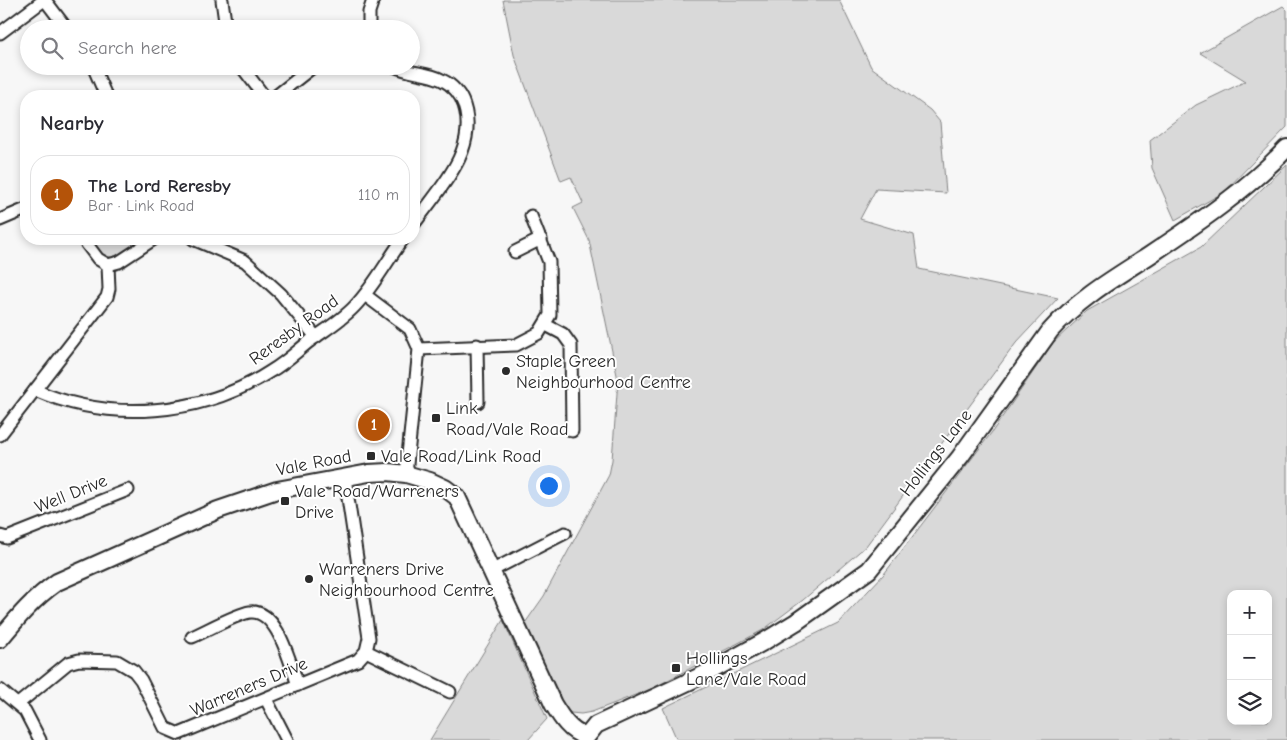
<!DOCTYPE html>
<html lang="en">
<head>
<meta charset="utf-8">
<style>
	:root { --surface:#fff; --page:#f2f2f3; --text:#2b2b33; --muted:#7c7c81; --line:#e1e1e2; --accent:#b45309 }
	body { margin:0; font-family:"Comic Neue",sans-serif; background:var(--page); color:var(--text) }
	.controls { position:absolute; right:15px; bottom:15px; display:grid; overflow:hidden; border-radius:10px; box-shadow:0 2px 8px #0003 }
	.controls button { width:45px; height:45px; display:grid; place-items:center; padding:0; border:0; border-bottom:1px solid var(--line); background:var(--surface); color:var(--text); font:25px sans-serif }
	.you { position:absolute; left:548px; top:485px; width:18px; height:18px; margin:-12px; border:4px solid #fff; border-radius:50%; background:#1a73e8; box-shadow:0 0 0 8px #1a73e833 }
	.badge { display:grid; place-items:center; width:32px; height:32px; border-radius:50%; background:var(--accent); color:#fff; font-size:16px; font-weight:700 }
	.pin { position:absolute; translate:-50% -50%; border:2px solid #fff; box-shadow:0 1px 5px #0006 }
	.list { margin:0; padding:0; list-style:none }
	h2 { display:flex; justify-content:space-between; align-items:center; height:65px; margin:0; padding:0 20px; font-size:21px }
	h2 small { font-size:16px; font-weight:400; color:var(--muted) }
	.list li { display:grid; grid-template-columns:32px 1fr auto; gap:15px; align-items:center; box-sizing:border-box; height:80px; margin:0 10px 10px; padding:0 10px; border:1px solid var(--line); border-radius:20px }
	.list b { display:block; font-size:19px; white-space:nowrap }
	.list p { margin:0; font-size:16px; white-space:nowrap; color:var(--muted) }
	.list em { font-size:16px; font-style:normal; color:var(--muted) }
	.icon { flex:none; width:28px; height:28px; fill:none; stroke:currentColor; stroke-width:2; stroke-linecap:round; stroke-linejoin:round }
	.map { position:relative; flex:none; width:1287px; height:740px; overflow:hidden }
	.search { position:absolute; background:var(--surface); box-shadow:0 2px 8px #0003; left:20px; top:20px; width:400px; height:55px; display:flex; align-items:center; gap:12px; box-sizing:border-box; padding:0 18px; border-radius:28px; color:var(--muted); font-size:19px }
	.panel { position:absolute; background:var(--surface); box-shadow:0 2px 8px #0003; left:20px; top:90px; width:400px; height:155px; border-radius:20px }
	.map>svg:first-child { display:block }
	.green { fill:#d9d9d9; stroke:#828282; fill-rule:evenodd }
	.lines { fill:none; stroke-linecap:round; stroke-linejoin:round }
	.street-casing { stroke:#2b2b2b; stroke-width:15 }
	.secondary-casing { stroke:#2b2b2b; stroke-width:20 }
	.street { stroke:#fff; stroke-width:11 }
	.secondary { stroke:#fff; stroke-width:16 }
	.poi-dot { fill:#2b2b2b; stroke:#fff; stroke-width:2 }
	.labels { text-anchor:middle; dominant-baseline:central; stroke-width:4; stroke-linejoin:round; paint-order:stroke }
	.street-label { font-size:18px; fill:#2b2b2b; stroke:#fff }
	.poi-label { font-size:18px; fill:#2b2b2b; stroke:#fff; text-anchor:start }
</style>
</head>
<body>
<div class="map">
<svg width="1287" height="740" viewBox="0 0 1287 740">
	<rect width="100%" height="100%" fill="#f7f7f7"/>
	<filter id="ink" filterUnits="userSpaceOnUse"><feTurbulence type="fractalNoise" baseFrequency=".02" numOctaves="2"/><feDisplacementMap in="SourceGraphic" scale="10" xChannelSelector="R" yChannelSelector="G"/><feConvolveMatrix kernelMatrix="1 2 1 2 8 2 1 2 1" color-interpolation-filters="sRGB"/></filter>
	<g filter="url(#ink)">
		<!-- green -->
		<g class="green">
			<path d="M503,0H839L871,67L930,110L940,122L946,193L876,189L860,219L914,235L919,269L1058,298L1016,343L866,546L803,600L763,630L653,688L592,712L581,714L571,713L563,708L523,626L544,596L609,475L612,460L618,380L589,240L573,208L583,203L571,177L561,181L514,55Z"/>
			<path d="M1283,6L1287,10V127L1224,192L1175,220L1152,168L1150,140L1196,105L1246,81L1200,53Z"/>
			<path d="M1287,165V740H677L663,708L838,623L884,574L992,432L1053,343L1087,311L1201,247ZM1231,594H1268V721H1231Z"/>
			<path d="M90,239H142L114,258L103,255Z"/>
			<path d="M503,620L547,719L528,740H430Z"/>
		</g>
		<g class="lines">
			<!-- street casing -->
			<g class="street-casing">
				<g id="street">
					<path d="M45,0L67,29"/>
					<path d="M222,0L226,29"/>
					<path d="M369,29V12L373,0"/>
					<path d="M0,33L44,0"/>
					<path d="M93,66L106,96"/>
					<path d="M241,66L264,96"/>
					<path d="M394,66C409,74 427,72 442,80C453,85 461,95 464,105C479,151 438,190 414,224"/>
					<path d="M276,96L314,66"/>
					<path d="M0,220L26,209"/>
					<path d="M83,239L98,259L108,265L119,262L154,239"/>
					<path d="M193,239L245,261L281,294L316,337"/>
					<path d="M515,252L541,239"/>
					<path d="M365,295L410,329L419,349L406,474"/>
					<path d="M546,325L563,334L571,345L572,431"/>
					<path d="M477,345L478,402"/>
					<path d="M419,349L516,345L539,333L550,315L549,262L531,216"/>
					<path d="M35,390C110,423 202,416 271,371C285,363 297,351 310,341C325,330 342,320 355,306C374,286 387,261 403,239"/>
					<path d="M0,435L107,297L109,289L108,265"/>
					<path d="M0,536L7,538L128,490"/>
					<path d="M491,571L565,533"/>
					<path d="M192,637C206,631 236,614 250,612C278,609 290,664 298,685"/>
					<path d="M366,651L450,692"/>
					<path d="M0,690L25,711L40,740"/>
					<path d="M266,699L287,740"/>
					<path d="M18,704L68,663L79,660L117,661L134,671L141,680L165,728L179,734L358,660L366,651L369,638L345,478"/>
				</g>
			</g>
			<!-- secondary casing -->
			<g class="secondary-casing">
				<g id="secondary">
					<path d="M0,639C18,617 34,598 57,582L218,510L277,490L369,473L388,472L406,474L430,481L445,488L457,497L553,704C561,717 570,732 585,736"/>
					<path d="M584,740L596,725L705,674L765,641L796,622L869,570L960,457L1050,331C1078,299 1114,278 1150,255C1198,223 1247,190 1287,148"/>
				</g>
			</g>
			<!-- street -->
			<use href="#street" class="street"/>
			<!-- secondary -->
			<use href="#secondary" class="secondary"/>
		</g>
	</g>
	<!-- markers -->
	<g class="poi-dot">
		<circle cx="506" cy="371" r="5"/>
		<rect x="431" y="413" width="10" height="10" rx="2.5"/>
		<rect x="366" y="451" width="10" height="10" rx="2.5"/>
		<rect x="280" y="496" width="10" height="10" rx="2.5"/>
		<circle cx="309" cy="579" r="5"/>
		<rect x="671" y="663" width="10" height="10" rx="2.5"/>
	</g>
	<g class="labels">
		<!-- street labels -->
		<g class="street-label">
			<text transform="translate(294 330) rotate(-36)">Reresby Road</text>
			<text transform="translate(936 453) rotate(-52)">Hollings Lane</text>
			<text transform="translate(314 463) rotate(-11)">Vale Road</text>
			<text transform="translate(71 494) rotate(-22)">Well Drive</text>
			<text transform="translate(249 687) rotate(-23)">Warreners Drive</text>
		</g>
		<!-- poi labels -->
		<g class="poi-label">
			<text x="516" y="361">Staple Green<tspan x="516" dy="21">Neighbourhood Centre</tspan></text>
			<text x="446" y="408">Link<tspan x="446" dy="21">Road/Vale Road</tspan></text>
			<text x="381" y="456">Vale Road/Link Road</text>
			<text x="295" y="491">Vale Road/Warreners<tspan x="295" dy="21">Drive</tspan></text>
			<text x="319" y="569">Warreners Drive<tspan x="319" dy="21">Neighbourhood Centre</tspan></text>
			<text x="686" y="658">Hollings<tspan x="686" dy="21">Lane/Vale Road</tspan></text>
		</g>
	</g>
</svg>
<div class="controls">
<button>+</button>
<button>−</button>
<button><svg class="icon" aria-label="layers" viewBox="0 0 24 24"><path d="M12 4l9 5-9 5-9-5zM3 14l9 5 9-5"/></svg></button>
</div>
<div class="you"></div>
<div class="pin badge" style="left:374px;top:425px">1</div>
<div class="search"><svg class="icon" aria-label="search" viewBox="0 0 24 24"><circle cx="10" cy="10" r="6"/><path d="M15 15l6 6"/></svg>Search here</div>
<section class="panel">
<h2>Nearby<small></small></h2>
<ul class="list">
<li><span class="badge">1</span><div><b>The Lord Reresby</b><p>Bar · Link Road</p></div><em>110 m</em></li>
</ul>
</section>
</div>
</body>
</html>
